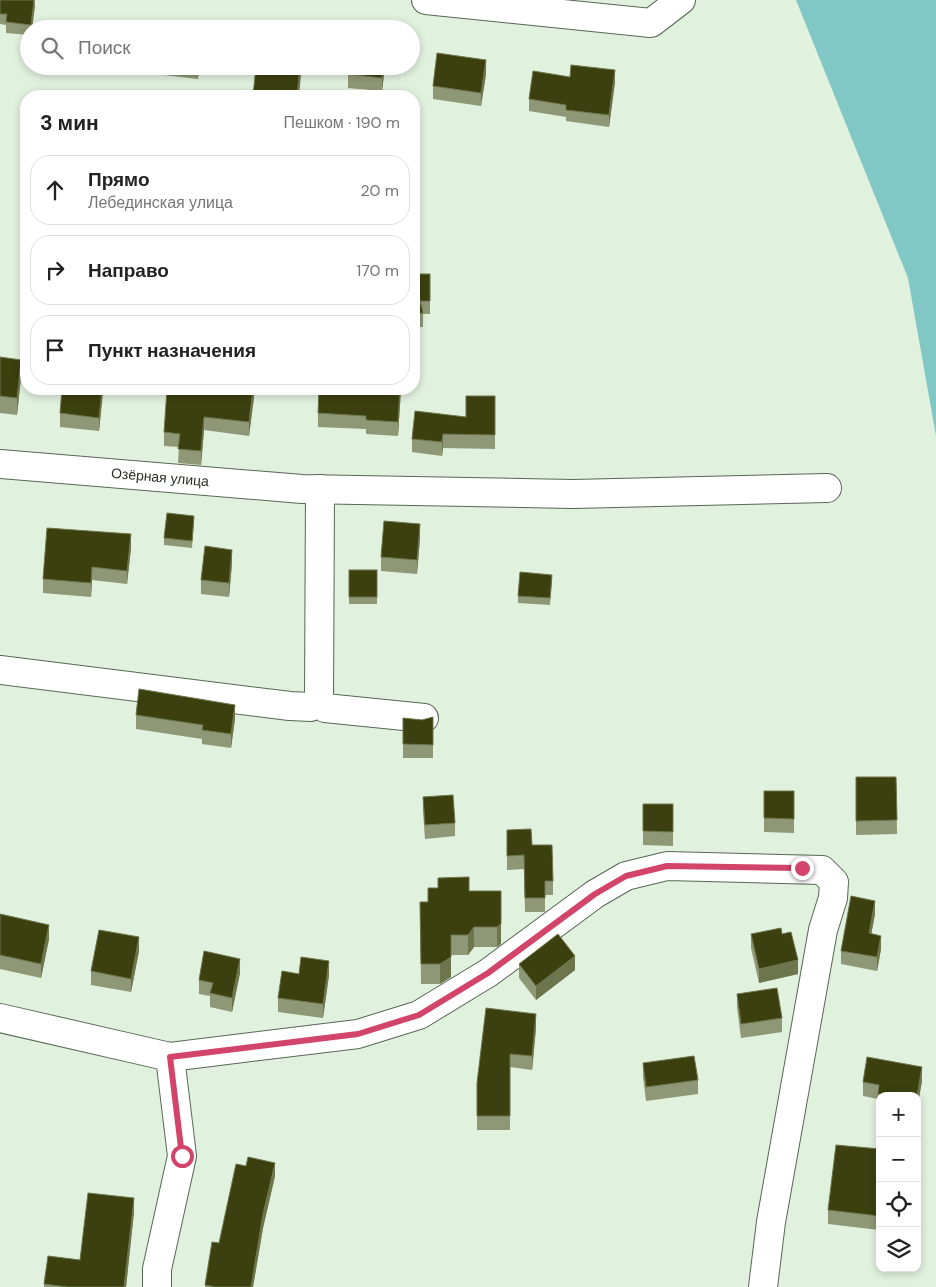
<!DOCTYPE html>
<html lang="ru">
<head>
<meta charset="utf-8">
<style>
	:root { --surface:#fff; --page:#f6f6f6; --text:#222; --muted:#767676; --line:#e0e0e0 }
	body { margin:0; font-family:"DM Sans",sans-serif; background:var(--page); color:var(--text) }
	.controls { position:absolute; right:15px; bottom:15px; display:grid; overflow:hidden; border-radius:10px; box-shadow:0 2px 8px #0003 }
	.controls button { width:45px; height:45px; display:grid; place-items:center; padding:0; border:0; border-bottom:1px solid var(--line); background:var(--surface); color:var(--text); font:25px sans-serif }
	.stop { position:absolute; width:15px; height:15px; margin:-11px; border:4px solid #d3446a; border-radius:50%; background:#fff }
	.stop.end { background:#d3446a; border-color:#fff; box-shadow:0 1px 5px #0008 }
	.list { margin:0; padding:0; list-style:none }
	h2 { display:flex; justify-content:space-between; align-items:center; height:65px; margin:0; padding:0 20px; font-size:21px }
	h2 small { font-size:16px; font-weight:400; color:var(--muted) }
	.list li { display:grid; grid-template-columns:32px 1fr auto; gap:15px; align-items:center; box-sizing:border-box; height:70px; margin:0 10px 10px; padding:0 10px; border:1px solid var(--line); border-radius:20px }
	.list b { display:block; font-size:19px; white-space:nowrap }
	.list p { margin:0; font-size:16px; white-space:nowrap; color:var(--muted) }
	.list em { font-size:16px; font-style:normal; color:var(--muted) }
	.icon { flex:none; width:28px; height:28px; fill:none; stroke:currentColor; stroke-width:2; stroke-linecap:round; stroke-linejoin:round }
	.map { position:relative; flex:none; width:936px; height:1287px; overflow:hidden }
	.search { position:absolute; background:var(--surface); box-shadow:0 2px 8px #0003; left:20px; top:20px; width:400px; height:55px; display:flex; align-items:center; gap:12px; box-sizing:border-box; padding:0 18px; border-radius:28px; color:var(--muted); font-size:19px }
	.panel { position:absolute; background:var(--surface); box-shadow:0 2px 8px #0003; left:20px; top:90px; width:400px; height:305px; border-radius:20px }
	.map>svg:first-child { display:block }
	.water { fill:#81c7c6 }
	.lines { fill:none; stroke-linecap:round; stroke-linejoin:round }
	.minor-casing { stroke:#586756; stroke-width:30 }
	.minor { stroke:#fff; stroke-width:28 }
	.wall { fill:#8e9876 }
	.shaded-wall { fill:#6d754d }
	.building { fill:#3c400f; stroke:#6d754d }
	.route { stroke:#d3446a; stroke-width:6 }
	.labels { text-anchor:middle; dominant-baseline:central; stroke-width:5; stroke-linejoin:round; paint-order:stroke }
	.street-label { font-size:14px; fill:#282f27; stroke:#fff }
</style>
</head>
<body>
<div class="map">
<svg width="936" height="1287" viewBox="0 0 936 1287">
	<rect width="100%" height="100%" fill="#e0f1dd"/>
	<!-- water -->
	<path class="water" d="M796,0H936V436L908,278Z"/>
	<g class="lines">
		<!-- minor casing -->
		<g class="minor-casing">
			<g id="minor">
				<path d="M426,0L651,23L681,0"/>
				<path d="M0,464L302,489L573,494L827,488"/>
				<path d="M320,489L319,702L325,708L424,718"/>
				<path d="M0,670L290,706L311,707L319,702"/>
				<path d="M0,1018L170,1057L358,1034L419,1015L488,973L595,894L626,876L667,866L822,870L834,882L833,898L823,930L771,1222L763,1287"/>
				<path d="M157,1287V1269L182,1156L170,1057"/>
			</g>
		</g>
		<!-- minor -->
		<use href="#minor" class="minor"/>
	</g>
	<!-- wall -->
	<g class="wall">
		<path d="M0,0H35L32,29H29V35L6,33V25L0,24Z"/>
		<path d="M164,66H199L198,79L164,75Z"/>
		<path d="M385,66L382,91L348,88V74Z"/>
		<path d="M486,74L481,106L433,99V86Z"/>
		<path d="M570,77L615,82L609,127L566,121V117L529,111V99Z"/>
		<path d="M414,274H430V314H423V327H414Z"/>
		<path d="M0,358L21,377L17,415L0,413Z"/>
		<path d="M103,389L99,431L60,427V413Z"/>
		<path d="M254,389V397L249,436L204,430L201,465L178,463L179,447L164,446V432L213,390Z"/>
		<path d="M401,389L398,436L366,434V429L318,427V413Z"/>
		<path d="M495,396V449L443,448L442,456L412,452V439L466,417Z"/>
		<path d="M194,523L192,548L164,545V538Z"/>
		<path d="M420,538L417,574L381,571V557Z"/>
		<path d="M131,548L127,584L92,580L91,597L43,593V579Z"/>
		<path d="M232,563L229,597L201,594V580Z"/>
		<rect x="349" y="570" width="28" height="34"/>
		<path d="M552,582L550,605L518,603V596Z"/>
		<path d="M136,715L235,719L231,748L202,744V739L136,729Z"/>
		<path d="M433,717V758H403V718L422,720Z"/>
		<path d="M856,777H896L897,834L856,835Z"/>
		<path d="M764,791H794V833L764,832Z"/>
		<path d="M423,797L455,823V836L425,839L423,811Z"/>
		<path d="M643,804H673V846L643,845Z"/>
		<path d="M507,830L532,845L553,881V895H545V912H525L524,869L507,870Z"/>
		<path d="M469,891H501V944L497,947H474L468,955H451V977L440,984H421L420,902H428Z"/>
		<path d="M0,914L49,939L41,978L0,969Z"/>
		<path d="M875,914L871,934L881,949L877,971L841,964V951Z"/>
		<path d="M751,934H782L798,974L759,983L751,948Z"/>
		<path d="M139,951L131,992L91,985V971Z"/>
		<path d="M519,964L575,970L536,1000L519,978Z"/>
		<path d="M240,973L232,1012L210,1007V996L199,994V980Z"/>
		<path d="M299,974L329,975L323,1018L278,1012V998Z"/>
		<path d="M737,994L782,1018V1032L741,1038L737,1007Z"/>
		<path d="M536,1028L532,1070L510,1067V1130H477V1083Z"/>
		<path d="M643,1063L698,1080V1094L646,1101L643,1077Z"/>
		<path d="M922,1081L917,1109V1096H880V1108H878V1099L863,1096V1082Z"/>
		<path d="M880,1149L879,1230L828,1224V1210Z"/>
		<path d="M275,1176L263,1228L253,1287H205V1285Z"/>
		<path d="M134,1212L126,1287H44V1284L80,1260Z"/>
	</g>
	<!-- shaded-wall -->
	<g class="shaded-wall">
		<path d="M34,0L35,6L32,29H31Z"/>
		<path d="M486,60V74L481,106V93Z"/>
		<path d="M198,66H199L198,79Z"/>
		<path d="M300,66L301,75L299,96H297Z"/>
		<path d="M383,66H385L382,91V78Z"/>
		<path d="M615,70V82L609,127V115Z"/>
		<path d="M21,360V377L17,415V398Z"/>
		<path d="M102,389H103V393L99,431V418Z"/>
		<path d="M253,389H254V397L249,436V422Z"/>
		<path d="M400,389H401L398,436V422Z"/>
		<path d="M204,417V430L201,465V451Z"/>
		<path d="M443,434V448L442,456V442Z"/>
		<path d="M420,524V538L417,574V560Z"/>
		<path d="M131,534V548L127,584V571Z"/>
		<path d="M232,550V563L229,597V583Z"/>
		<path d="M92,567V580L91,597V583Z"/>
		<path d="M235,705V719L231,748V734Z"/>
		<path d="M875,901V914L869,947V933Z"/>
		<path d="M501,924V944L497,947V927Z"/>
		<path d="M49,925V939L41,978V964Z"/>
		<path d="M474,927V947L468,955V935Z"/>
		<path d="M881,936V949L877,971V957Z"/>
		<path d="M139,937V951L131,992V979Z"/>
		<path d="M575,956V970L536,1000V986Z"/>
		<path d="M451,957V977L440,984V964Z"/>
		<path d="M240,959V973L232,1012V998Z"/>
		<path d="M798,960V974L759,983V969Z"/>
		<path d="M329,961V975L323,1018V1004Z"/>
		<path d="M536,1014V1028L532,1070V1056Z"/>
		<path d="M922,1067V1081L917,1109V1096Z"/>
		<path d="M275,1163V1176L263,1228L253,1287H251L263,1214Z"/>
		<path d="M134,1198V1212L126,1287H124Z"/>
	</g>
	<!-- building -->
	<g class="building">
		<path d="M0,0H34L31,25L6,22L7,14H0Z"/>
		<path d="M168,25L202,29H167Z"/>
		<path d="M437,53L486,60L481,93L433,86Z"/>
		<path d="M571,65L615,70L609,115L566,110V105L529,99L533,71L570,77Z"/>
		<path d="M256,66H300L297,96H253Z"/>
		<path d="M349,66H383L382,78L348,74Z"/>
		<path d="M414,274H430V301H420L423,313L414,314Z"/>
		<path d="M0,357L21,360L17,398L0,396Z"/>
		<path d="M62,389H102L99,418L60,413Z"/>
		<path d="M167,389H191L213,390L214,389H253L249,422L204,417L201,451L178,449L180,434L164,432Z"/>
		<path d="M319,389H400L398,422L366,420V416L318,413Z"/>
		<path d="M466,396H495V435L443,434L442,442L412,439L415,411L466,417Z"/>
		<path d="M167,513L194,516L192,541L164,538Z"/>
		<path d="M384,521L420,524L417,560L381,557Z"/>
		<path d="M47,528L131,534L127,571L92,567L91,583L43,579Z"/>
		<path d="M205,546L232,550L229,583L201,580Z"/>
		<rect x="349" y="570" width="28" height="27"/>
		<path d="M520,572L552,575L550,598L518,596Z"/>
		<path d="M139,689L235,705L231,734L202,730L203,725L136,715Z"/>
		<path d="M433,717V745L403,744V718L422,720Z"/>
		<path d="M856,777H896L897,820L856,821Z"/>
		<path d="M764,791H794V819L764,818Z"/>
		<path d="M453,795L455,823L425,825L423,797Z"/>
		<path d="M643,804H673V832L643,831Z"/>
		<path d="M531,829L532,845H552L553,881H545V898H525L524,855L507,856V830Z"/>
		<path d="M469,877V891H501V924L497,927H474L468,935H451V957L440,964H421L420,902H428V888H438V878Z"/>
		<path d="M851,896L875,901L869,933L881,936L877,957L841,951Z"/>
		<path d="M0,914L49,925L41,964L0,955Z"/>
		<path d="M781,928L782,934L791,932L798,960L759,969L751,934Z"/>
		<path d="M99,930L139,937L131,979L91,971Z"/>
		<path d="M558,934L575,956L536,986L519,964Z"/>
		<path d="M204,951L240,959L232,998L210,993L213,983L199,980Z"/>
		<path d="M301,957L329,961L323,1004L278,998L282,971L299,974Z"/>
		<path d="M777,988L782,1018L741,1024L737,994Z"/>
		<path d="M486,1008L536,1014L532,1056L510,1054V1116H477V1083Z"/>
		<path d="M694,1056L698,1080L646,1087L643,1063Z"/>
		<path d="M867,1057L922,1067L917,1096H888L878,1094L879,1085L863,1082Z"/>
		<path d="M836,1145L880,1149L879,1216L828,1210Z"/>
		<path d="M248,1157L275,1163L263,1214L251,1287H216L205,1285L212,1242L219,1243L236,1164L246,1166Z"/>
		<path d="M88,1193L134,1198L124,1287H68L44,1284L48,1256L80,1260Z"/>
	</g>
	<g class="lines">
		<!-- route -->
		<path class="route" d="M182,1156L170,1057L358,1034L419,1015L488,973L595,894L626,876L667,866L802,868"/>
	</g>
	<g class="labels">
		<!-- street labels -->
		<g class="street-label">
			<text transform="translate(160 477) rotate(5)">Озёрная улица</text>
		</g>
	</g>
</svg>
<div class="controls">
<button>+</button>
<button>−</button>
<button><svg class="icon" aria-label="locate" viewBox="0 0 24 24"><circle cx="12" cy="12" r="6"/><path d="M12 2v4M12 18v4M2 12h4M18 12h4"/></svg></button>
<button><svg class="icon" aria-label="layers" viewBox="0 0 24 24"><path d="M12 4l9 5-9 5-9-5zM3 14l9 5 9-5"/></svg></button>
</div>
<div class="stop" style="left:182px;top:1156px"></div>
<div class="stop end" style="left:802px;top:868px"></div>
<div class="search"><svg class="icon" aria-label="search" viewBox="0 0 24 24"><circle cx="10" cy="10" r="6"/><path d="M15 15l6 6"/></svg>Поиск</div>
<section class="panel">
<h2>3 мин<small>Пешком · 190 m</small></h2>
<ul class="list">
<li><svg class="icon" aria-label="ahead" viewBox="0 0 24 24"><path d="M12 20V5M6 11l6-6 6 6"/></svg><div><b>Прямо</b><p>Лебединская улица</p></div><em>20 m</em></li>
<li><svg class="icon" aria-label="right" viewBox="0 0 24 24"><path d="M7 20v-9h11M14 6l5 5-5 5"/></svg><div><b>Направо</b></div><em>170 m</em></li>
<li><svg class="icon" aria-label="arrive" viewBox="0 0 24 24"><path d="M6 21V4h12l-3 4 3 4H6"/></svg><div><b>Пункт назначения</b></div></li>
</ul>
</section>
</div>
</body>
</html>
